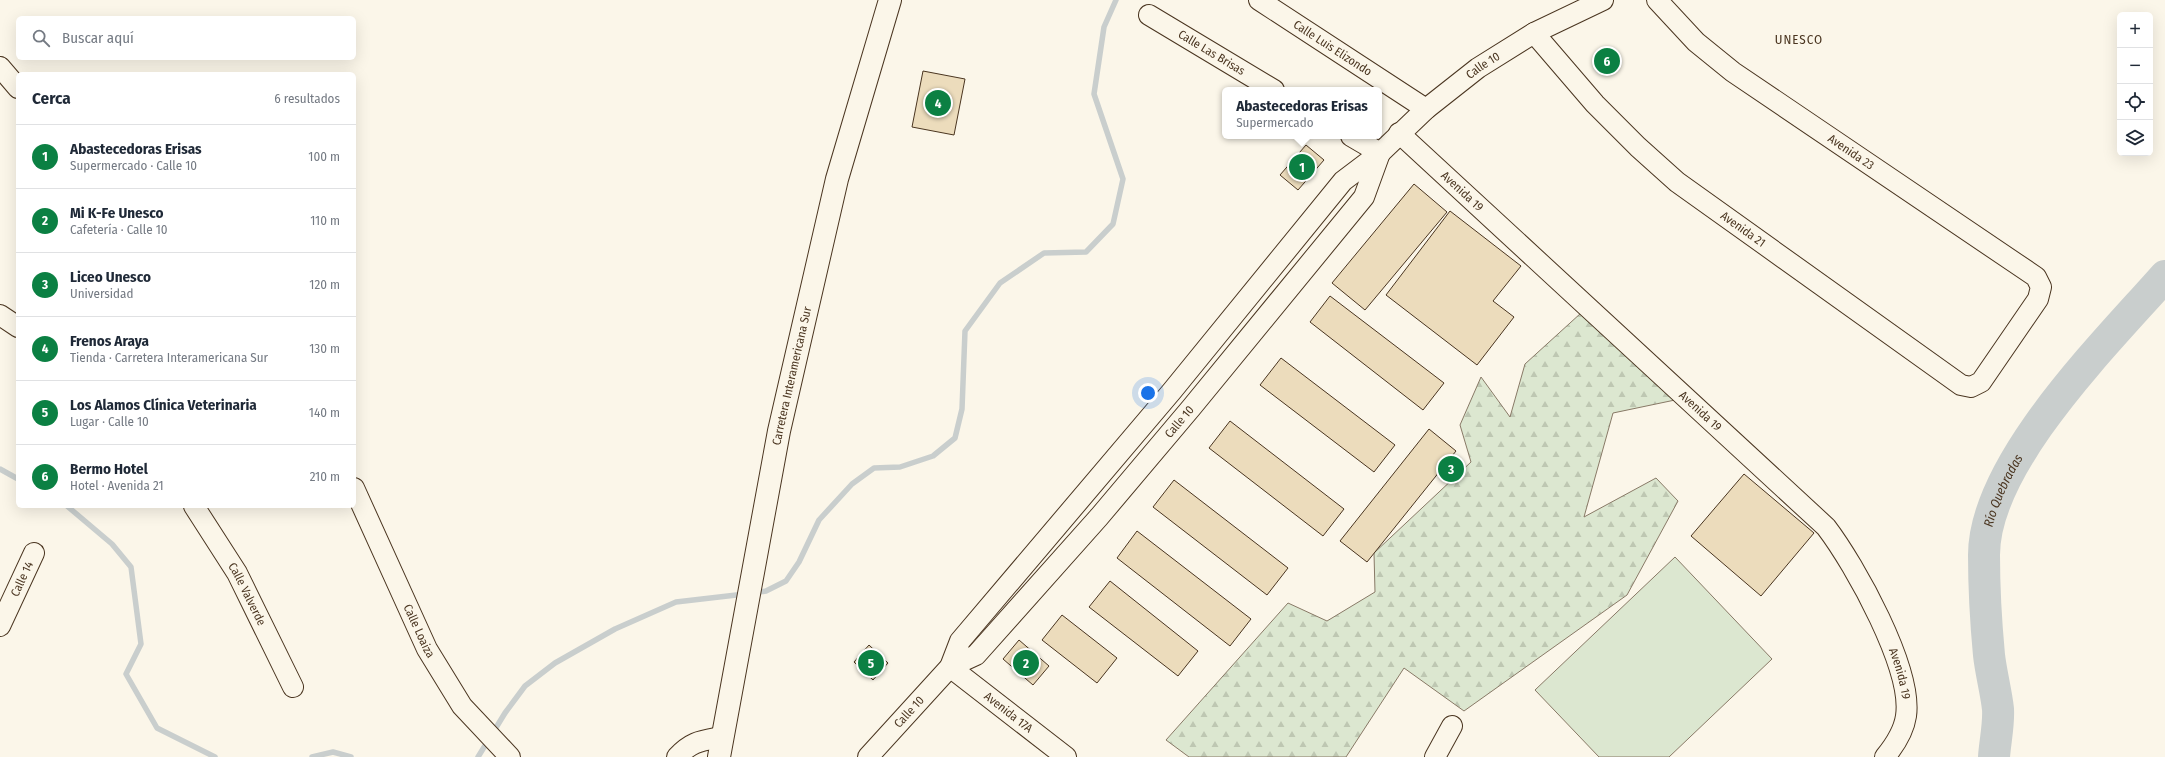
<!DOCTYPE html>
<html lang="es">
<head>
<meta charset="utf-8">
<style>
	:root { --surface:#fff; --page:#f2f2f3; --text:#1f2937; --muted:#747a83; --line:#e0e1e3; --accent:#0b8043 }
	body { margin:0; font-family:"Fira Sans Condensed",sans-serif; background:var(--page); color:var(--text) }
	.controls { position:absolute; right:12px; top:12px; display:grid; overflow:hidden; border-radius:6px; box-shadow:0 4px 16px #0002 }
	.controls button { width:36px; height:36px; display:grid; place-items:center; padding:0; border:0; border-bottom:1px solid var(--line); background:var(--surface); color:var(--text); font:20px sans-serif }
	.you { position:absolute; left:1148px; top:393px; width:14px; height:14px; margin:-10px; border:3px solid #fff; border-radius:50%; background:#1a73e8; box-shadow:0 0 0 6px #1a73e833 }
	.badge { display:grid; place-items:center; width:26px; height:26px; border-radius:50%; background:var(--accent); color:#fff; font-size:13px; font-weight:700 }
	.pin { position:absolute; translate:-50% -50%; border:2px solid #fff; box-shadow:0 1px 4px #0006 }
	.popup { position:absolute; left:1222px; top:87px; width:160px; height:52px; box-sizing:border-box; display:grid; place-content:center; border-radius:6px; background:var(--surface); filter:drop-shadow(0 1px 3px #0005); font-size:13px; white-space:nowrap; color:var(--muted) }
	.popup b { font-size:15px; color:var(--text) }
	.popup::after { content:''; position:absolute; left:50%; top:100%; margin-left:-8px; border:8px solid transparent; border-top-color:var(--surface) }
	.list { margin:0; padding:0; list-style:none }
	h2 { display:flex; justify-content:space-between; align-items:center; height:52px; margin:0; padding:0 16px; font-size:17px }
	h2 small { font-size:13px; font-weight:400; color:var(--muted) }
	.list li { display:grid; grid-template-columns:26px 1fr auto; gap:12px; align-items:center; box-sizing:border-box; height:64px; padding:0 16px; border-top:1px solid var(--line) }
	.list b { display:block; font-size:15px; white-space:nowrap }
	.list p { margin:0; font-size:13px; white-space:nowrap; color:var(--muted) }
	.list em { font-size:13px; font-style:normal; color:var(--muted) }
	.icon { flex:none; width:22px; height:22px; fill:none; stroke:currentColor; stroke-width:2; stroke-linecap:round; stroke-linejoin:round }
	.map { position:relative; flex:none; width:2165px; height:757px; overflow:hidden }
	.search { position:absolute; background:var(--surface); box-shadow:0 4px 16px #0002; left:16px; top:16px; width:340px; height:44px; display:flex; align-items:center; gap:10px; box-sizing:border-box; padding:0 14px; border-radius:6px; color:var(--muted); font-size:15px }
	.panel { position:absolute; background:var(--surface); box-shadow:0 4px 16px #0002; left:16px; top:72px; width:340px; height:436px; border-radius:6px }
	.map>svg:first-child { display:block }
	.grass { fill:#dce7d0; stroke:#887966 }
	.forest { fill:url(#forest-firs); stroke:#887966 }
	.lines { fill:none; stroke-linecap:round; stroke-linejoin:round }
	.stream { stroke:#c9cecd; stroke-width:5.5 }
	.river { stroke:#c9cecd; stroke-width:32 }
	.building { fill:#ecdcbc; stroke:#4a3520 }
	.minor-casing { stroke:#4a3520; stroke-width:22 }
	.highway-casing { stroke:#4a3520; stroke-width:24 }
	.minor { stroke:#fbf6e9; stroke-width:20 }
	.highway { stroke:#fbf6e9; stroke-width:22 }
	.labels { text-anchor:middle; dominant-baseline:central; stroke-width:3; stroke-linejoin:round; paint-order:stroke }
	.street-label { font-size:12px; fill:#4a3520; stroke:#fbf6e9 }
	.neighbourhood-label { font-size:13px; letter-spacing:1px; fill:#4a3520; stroke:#fbf6e9 }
	.water-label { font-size:13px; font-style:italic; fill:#4a3520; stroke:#fbf6e9 }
</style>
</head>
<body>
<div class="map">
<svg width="2165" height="757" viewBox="0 0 2165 757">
	<defs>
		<pattern id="forest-firs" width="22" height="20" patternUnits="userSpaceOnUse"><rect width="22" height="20" fill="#dce7d0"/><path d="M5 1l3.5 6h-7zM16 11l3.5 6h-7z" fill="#bec7b2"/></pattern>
	</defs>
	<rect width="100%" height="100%" fill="#fbf6e9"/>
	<!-- grass -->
	<path class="grass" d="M1675,557L1772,659L1669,757H1599L1535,690Z"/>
	<!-- forest -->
	<path class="forest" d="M1581,313L1675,400L1613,413L1584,517L1656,478L1678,501L1627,595L1464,711L1404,668L1346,757H1189L1166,740L1288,603L1327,621L1375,592L1374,553L1471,462L1460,425L1481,377L1510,417L1525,364Z"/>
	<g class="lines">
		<!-- stream -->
		<g class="stream">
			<path d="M0,469L18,479"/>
			<path d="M67,506L112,544L131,567L141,644L126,674L157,728L215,757"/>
			<path d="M754,593L766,591L786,581L799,562L819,520L852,484L874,468L900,467L933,456L955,438L962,409L965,331L1000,283L1044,253L1086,252L1113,224L1123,179L1094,94L1104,27L1116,0"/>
			<path d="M312,757L333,752L351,757"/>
			<path d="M478,757L505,713L525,686L555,663L615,629L676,602L745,594"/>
		</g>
		<!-- river -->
		<path class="river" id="s1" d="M1994,757C1995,742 1999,724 1998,709C1996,691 1991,673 1989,655C1986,623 1984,588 1984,555C1984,463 2106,343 2165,276"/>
	</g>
	<!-- building -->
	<g class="building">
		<path d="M923,71L965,79L954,135L912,127Z"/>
		<path d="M1306,145L1324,160L1298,190L1280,175Z"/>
		<path d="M1414,184L1447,212L1365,310L1332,283Z"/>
		<path d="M1450,211L1521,266L1493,301L1514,317L1477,365L1386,295Z"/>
		<path d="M1330,296L1444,383L1423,410L1310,322Z"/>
		<path d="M1281,358L1395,445L1374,472L1260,385Z"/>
		<path d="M1230,421L1344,509L1323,536L1209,448Z"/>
		<path d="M1429,429L1456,451L1367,562L1340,541Z"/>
		<path d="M1744,474L1814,533L1761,596L1691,536Z"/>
		<path d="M1174,480L1288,568L1267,595L1153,507Z"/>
		<path d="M1137,531L1251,619L1230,646L1117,558Z"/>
		<path d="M1110,581L1198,651L1178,676L1089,607Z"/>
		<path d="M1062,615L1117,658L1097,683L1042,640Z"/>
		<path d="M1019,640L1049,666L1033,685L1003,659Z"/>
		<path d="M869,645L888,663L873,680L854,662Z"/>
	</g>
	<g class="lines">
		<!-- minor casing -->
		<g class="minor-casing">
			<g id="minor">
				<path id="s2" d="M1259,0L1426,109"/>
				<path id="s3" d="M1149,15L1274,90"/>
				<path id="s4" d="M1534,33L1595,104L1638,147L1677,182L1961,385L1971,387L1981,382L2038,299L2041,287L2036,277L1733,72L1696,42L1657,0"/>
				<path d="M0,67L18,88"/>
				<path id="s5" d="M1399,133L1826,527C1855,565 1913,669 1906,716C1904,730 1894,746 1885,757"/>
				<path d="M1351,136L1380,153"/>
				<path d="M0,315L18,327"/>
				<path id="s6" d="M354,488L427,649L462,706L510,757"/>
				<path id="s7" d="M194,506L237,573L293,687"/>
				<path id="s8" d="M0,626L34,553"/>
				<path id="s9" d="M950,667L976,655L1099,517L1191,408L1364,197L1380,153"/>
				<path id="s10" d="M950,667L1066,757"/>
				<path d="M677,757C692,741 701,741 722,737"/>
				<path id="s11" d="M868,757L950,667L960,641L1172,391L1343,181L1380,153L1426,109L1478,68L1534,33L1603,0"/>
				<path d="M1435,757L1452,726"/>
			</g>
		</g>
		<!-- highway casing -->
		<g class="highway-casing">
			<g id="highway">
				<path id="s12" d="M719,757L779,431L837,179L890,0"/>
			</g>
		</g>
		<!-- minor -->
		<use href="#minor" class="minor"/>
		<!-- highway -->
		<use href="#highway" class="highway"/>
	</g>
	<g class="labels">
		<!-- street labels -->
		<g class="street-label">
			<text stroke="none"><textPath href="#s2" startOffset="88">Calle Luis Elizondo</textPath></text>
			<text stroke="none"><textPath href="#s3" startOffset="73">Calle Las Brisas</textPath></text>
			<text stroke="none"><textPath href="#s11" startOffset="930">Calle 10</textPath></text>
			<text transform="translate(1851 152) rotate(34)">Avenida 23</text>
			<text stroke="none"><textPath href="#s5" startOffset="86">Avenida 19</textPath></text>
			<text stroke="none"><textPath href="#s4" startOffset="288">Avenida 21</textPath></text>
			<text stroke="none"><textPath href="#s12" startOffset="388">Carretera Interamericana Sur</textPath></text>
			<text stroke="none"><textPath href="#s5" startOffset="410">Avenida 19</textPath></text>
			<text stroke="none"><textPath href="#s9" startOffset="338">Calle 10</textPath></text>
			<text stroke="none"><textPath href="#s8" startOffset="52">Calle 14</textPath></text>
			<text stroke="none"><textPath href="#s7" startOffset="103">Calle Valverde</textPath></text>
			<text stroke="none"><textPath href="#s6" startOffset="157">Calle Loaiza</textPath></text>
			<text stroke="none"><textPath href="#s5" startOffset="746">Avenida 19</textPath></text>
			<text stroke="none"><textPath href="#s11" startOffset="61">Calle 10</textPath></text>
			<text stroke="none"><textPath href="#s10" startOffset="74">Avenida 17A</textPath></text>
		</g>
		<!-- neighbourhood labels -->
		<g class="neighbourhood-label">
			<text x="1799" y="39">UNESCO</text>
		</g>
		<!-- water labels -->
		<g class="water-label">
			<text stroke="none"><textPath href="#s1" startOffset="271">Río Quebradas</textPath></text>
		</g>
	</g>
</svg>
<div class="controls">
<button>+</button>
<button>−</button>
<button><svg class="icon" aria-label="locate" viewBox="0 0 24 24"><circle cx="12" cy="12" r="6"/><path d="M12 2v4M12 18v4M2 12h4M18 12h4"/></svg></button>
<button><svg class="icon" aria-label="layers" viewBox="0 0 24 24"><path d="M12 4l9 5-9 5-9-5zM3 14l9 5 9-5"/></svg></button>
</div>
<div class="you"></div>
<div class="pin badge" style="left:1302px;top:167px">1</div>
<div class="popup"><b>Abastecedoras Erisas</b>Supermercado</div>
<div class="pin badge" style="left:1026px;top:663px">2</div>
<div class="pin badge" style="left:1451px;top:469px">3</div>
<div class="pin badge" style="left:938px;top:103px">4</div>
<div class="pin badge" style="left:871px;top:663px">5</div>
<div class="pin badge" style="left:1607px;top:61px">6</div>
<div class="search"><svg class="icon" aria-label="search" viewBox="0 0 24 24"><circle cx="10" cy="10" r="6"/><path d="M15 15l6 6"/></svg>Buscar aquí</div>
<section class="panel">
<h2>Cerca<small>6 resultados</small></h2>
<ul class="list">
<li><span class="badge">1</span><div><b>Abastecedoras Erisas</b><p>Supermercado · Calle 10</p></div><em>100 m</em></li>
<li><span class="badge">2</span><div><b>Mi K-Fe Unesco</b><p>Cafetería · Calle 10</p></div><em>110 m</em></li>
<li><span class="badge">3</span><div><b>Liceo Unesco</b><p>Universidad</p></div><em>120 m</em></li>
<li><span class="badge">4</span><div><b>Frenos Araya</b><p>Tienda · Carretera Interamericana Sur</p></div><em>130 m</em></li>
<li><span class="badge">5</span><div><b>Los Alamos Clínica Veterinaria</b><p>Lugar · Calle 10</p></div><em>140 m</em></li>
<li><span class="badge">6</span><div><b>Bermo Hotel</b><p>Hotel · Avenida 21</p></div><em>210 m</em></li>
</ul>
</section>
</div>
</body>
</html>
